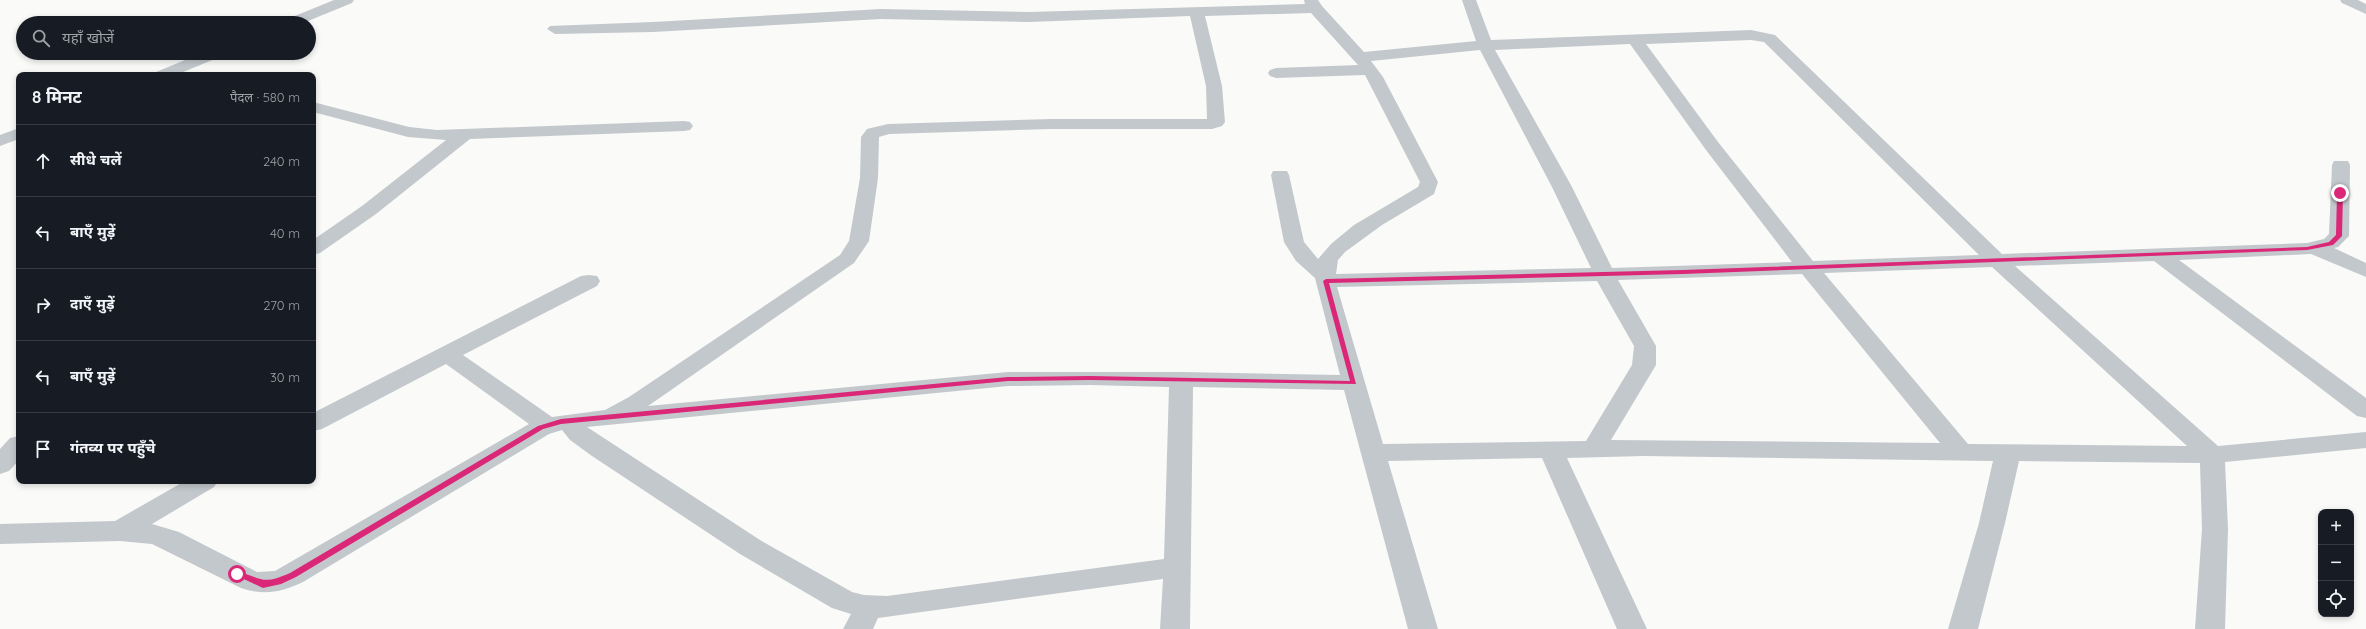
<!DOCTYPE html>
<html lang="hi">
<head>
<meta charset="utf-8">
<style>
	:root { --surface:#171b24; --page:#242831; --text:#f1f3f6; --muted:#9ea1a6; --line:#363941 }
	body { margin:0; font-family:Quicksand,"Noto Sans Devanagari",sans-serif; background:var(--page); color:var(--text) }
	.controls { position:absolute; right:12px; bottom:12px; display:grid; overflow:hidden; border-radius:8px; box-shadow:0 2px 6px #0003 }
	.controls button { width:36px; height:36px; display:grid; place-items:center; padding:0; border:0; border-bottom:1px solid var(--line); background:var(--surface); color:var(--text); font:20px sans-serif }
	.stop { position:absolute; width:12px; height:12px; margin:-9px; border:3px solid #db2777; border-radius:50%; background:#fff }
	.stop.end { background:#db2777; border-color:#fff; box-shadow:0 1px 4px #0008 }
	.list { margin:0; padding:0; list-style:none }
	h2 { display:flex; justify-content:space-between; align-items:center; height:52px; margin:0; padding:0 16px; font-size:17px }
	h2 small { font-size:13px; font-weight:400; color:var(--muted) }
	.list li { display:grid; grid-template-columns:26px 1fr auto; gap:12px; align-items:center; box-sizing:border-box; height:72px; padding:0 16px; border-top:1px solid var(--line) }
	.list b { display:block; font-size:15px; white-space:nowrap }
	.list em { font-size:13px; font-style:normal; color:var(--muted) }
	.icon { flex:none; width:22px; height:22px; fill:none; stroke:currentColor; stroke-width:2; stroke-linecap:round; stroke-linejoin:round }
	.map { position:relative; flex:none; width:2366px; height:629px; overflow:hidden }
	.search { position:absolute; background:var(--surface); box-shadow:0 2px 6px #0003; left:16px; top:16px; width:300px; height:44px; display:flex; align-items:center; gap:10px; box-sizing:border-box; padding:0 14px; border-radius:22px; color:var(--muted); font-size:15px }
	.panel { position:absolute; background:var(--surface); box-shadow:0 2px 6px #0003; left:16px; top:72px; width:300px; height:412px; border-radius:8px }
	.map>svg:first-child { display:block }
	.lines { fill:none; stroke-linecap:round; stroke-linejoin:round }
	.minor { fill:#c3c8cc; fill-rule:evenodd }
	.route { fill:#db2777 }
</style>
</head>
<body>
<div class="map">
<svg width="2366" height="629" viewBox="0 0 2366 629">
	<rect width="100%" height="100%" fill="#fafaf8"/>
	<g class="lines">
		<!-- minor -->
		<g class="minor">
			<path d="M334,0H354L352,3L303,23H282L285,20Z"/>
			<path d="M1304,0H1318L1322,6L1364,52L1476,41L1462,0H1476L1491,40L1751,30L1775,35L2002,254L2307,243L2324,239L2329,234L2332,165L2334,161H2348L2350,165L2349,236L2338,247L2334,248L2366,263V277L2311,254L2179,260L2366,398V418L2357,416L2154,261L2015,266L2218,446L2366,432V448L2225,462L2228,529L2225,629H2195L2202,529L2200,463L2019,461L2005,523L1978,629H1948L1979,523L1993,461L1644,456L1567,458L1647,629H1617L1542,458L1388,461L1438,629H1408L1344,390L1193,387L1190,629H1160L1163,579L878,618L873,629H843L851,614L832,608L740,554L592,456L570,440L562,430L549,434L303,582C282,592 264,596 241,588L152,544L120,541L0,544V524L115,521L185,481H218L214,487L152,524L179,532L257,572L275,571L529,424L446,364L322,429L313,431V413L581,276L589,275L597,276L600,281L597,286L463,355L552,417L605,410L629,397L840,255L849,241L860,178L861,137L867,129L888,124L1051,119H1207L1206,86L1190,16L1029,22L881,19L653,32L555,34L547,29L550,26L653,22L881,9L1029,12L1305,4ZM1311,13L1358,65L1276,68L1270,70L1268,73L1270,76L1276,78L1365,75L1420,182L1418,187L1354,225L1331,244L1318,259L1304,242L1289,175L1287,171H1273L1271,175L1284,242L1296,261L1315,278L1340,375L1181,372H1008L648,406L854,263L869,241L878,178L879,137L889,134L1051,129H1212L1222,126L1225,122L1222,86L1205,16ZM1751,40L1764,42L1979,255L1813,261L1718,142L1646,44ZM1630,44L1706,150L1792,262L1612,268L1572,187L1495,50ZM1480,50L1552,187L1591,268L1336,274L1338,260L1345,252L1382,225L1434,194L1438,182L1383,77L1371,61ZM1992,267L2187,446L1968,444L1824,273ZM1802,274L1940,443L1611,440L1656,365V346L1618,280ZM1597,281L1634,346L1632,365L1586,441L1383,444L1337,287ZM1090,385L1169,387L1164,559L887,596L864,595L852,592L760,540L587,427L1008,386Z"/>
			<path d="M2340,0H2358L2366,4V14L2342,3Z"/>
			<path d="M202,53H224L222,56L176,75H154L156,72Z"/>
			<path d="M313,102L409,127L437,130L684,121L690,122L693,126L690,130L684,131L470,139L376,214L320,253L313,255V240L362,206L446,140L408,137L313,112Z"/>
			<path d="M19,128V139L0,146V135Z"/>
			<path d="M19,436V460L9,471L0,474V449L10,438Z"/>
		</g>
	</g>
	<!-- route -->
	<path class="route" d="M2340,191L2343,193L2342,236L2333,245L2307,250L1683,274L1329,283L1356,384L1090,380L1008,381L561,424L543,429L296,577L281,584L263,588L233,574L237,571C263,579 263,585 290,573L538,426L561,419L1008,377L1090,376L1350,381L1323,281L1326,279L1683,270L2307,247L2329,242L2336,235L2337,193Z"/>
</svg>
<div class="controls">
<button>+</button>
<button>−</button>
<button><svg class="icon" aria-label="locate" viewBox="0 0 24 24"><circle cx="12" cy="12" r="6"/><path d="M12 2v4M12 18v4M2 12h4M18 12h4"/></svg></button>
</div>
<div class="stop" style="left:237px;top:574px"></div>
<div class="stop end" style="left:2340px;top:193px"></div>
<div class="search"><svg class="icon" aria-label="search" viewBox="0 0 24 24"><circle cx="10" cy="10" r="6"/><path d="M15 15l6 6"/></svg>यहाँ खोजें</div>
<section class="panel">
<h2>8 मिनट<small>पैदल · 580 m</small></h2>
<ul class="list">
<li><svg class="icon" aria-label="ahead" viewBox="0 0 24 24"><path d="M12 20V5M6 11l6-6 6 6"/></svg><div><b>सीधे चलें</b></div><em>240 m</em></li>
<li><svg class="icon" aria-label="left" viewBox="0 0 24 24"><path d="M17 20v-9H6M10 6l-5 5 5 5"/></svg><div><b>बाएँ मुड़ें</b></div><em>40 m</em></li>
<li><svg class="icon" aria-label="right" viewBox="0 0 24 24"><path d="M7 20v-9h11M14 6l5 5-5 5"/></svg><div><b>दाएँ मुड़ें</b></div><em>270 m</em></li>
<li><svg class="icon" aria-label="left" viewBox="0 0 24 24"><path d="M17 20v-9H6M10 6l-5 5 5 5"/></svg><div><b>बाएँ मुड़ें</b></div><em>30 m</em></li>
<li><svg class="icon" aria-label="arrive" viewBox="0 0 24 24"><path d="M6 21V4h12l-3 4 3 4H6"/></svg><div><b>गंतव्य पर पहुँचे</b></div></li>
</ul>
</section>
</div>
</body>
</html>
